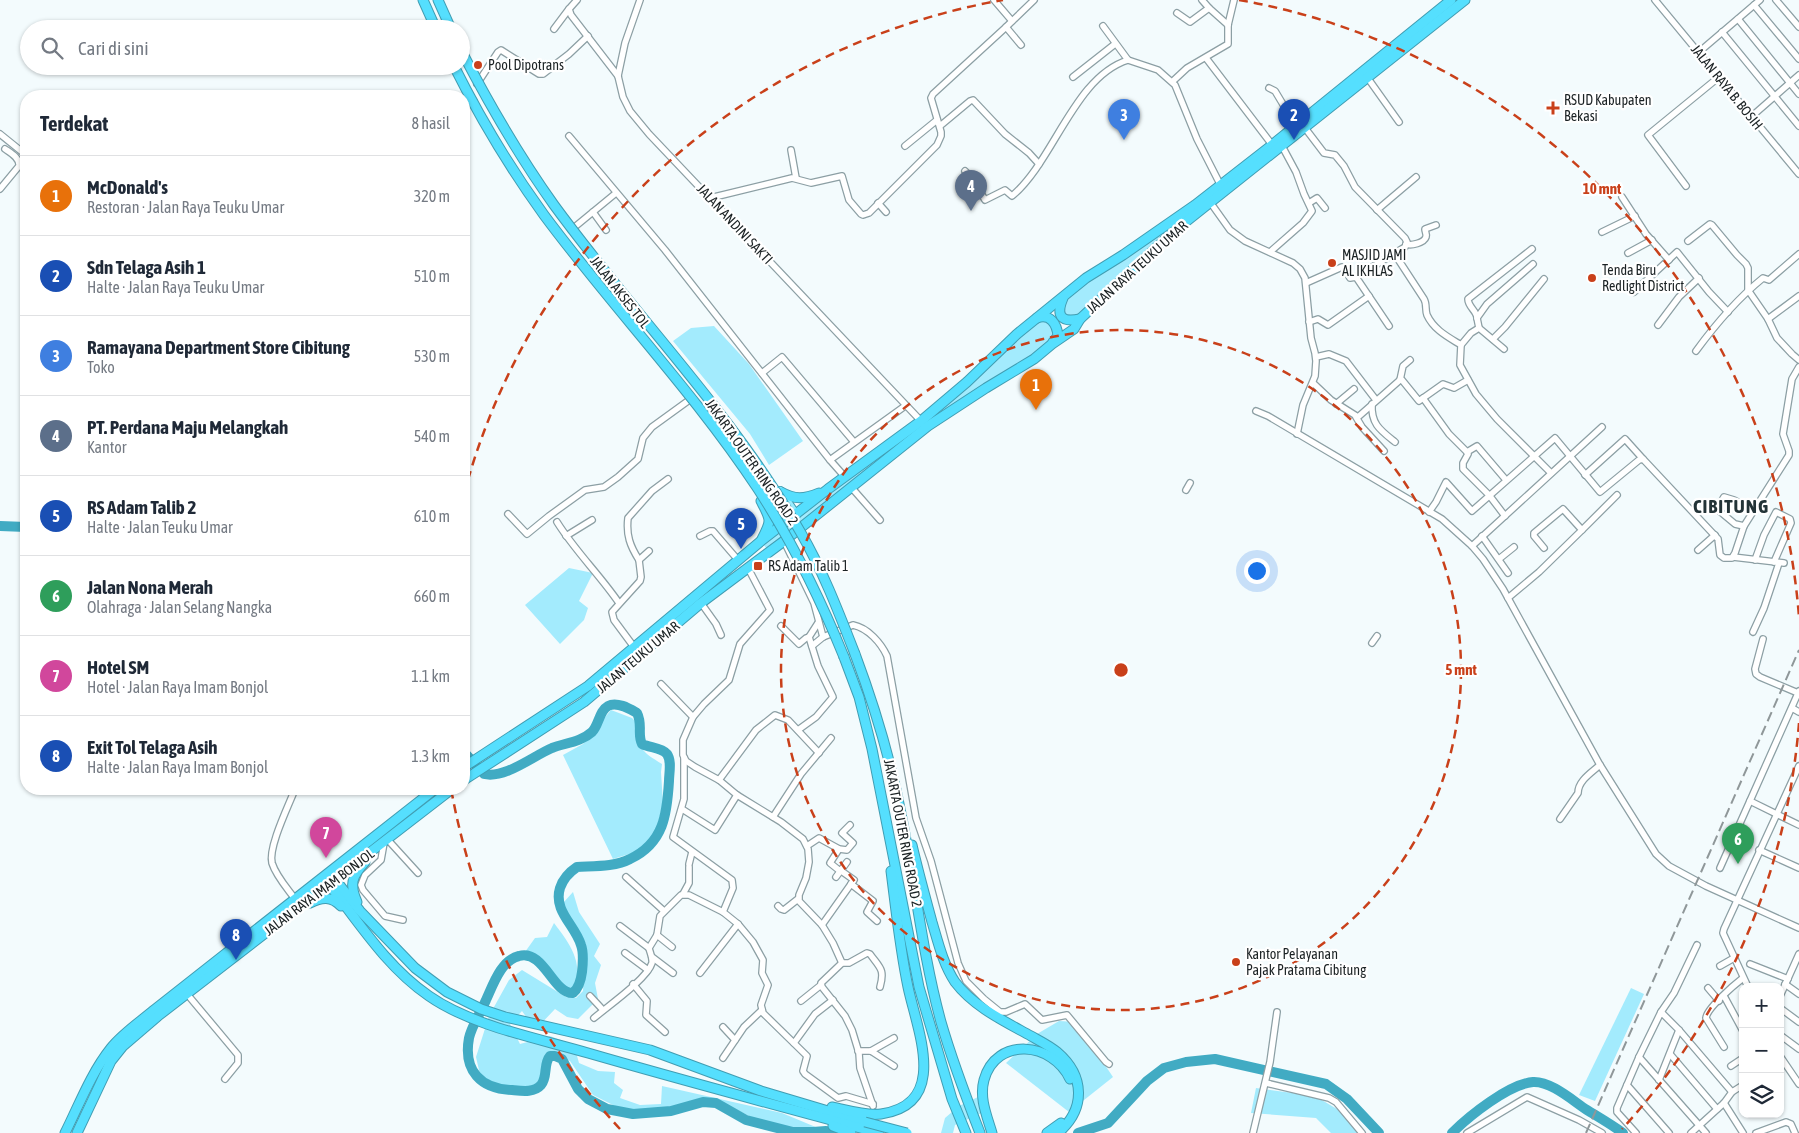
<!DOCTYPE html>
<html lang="id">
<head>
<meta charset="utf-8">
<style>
	:root { --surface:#fff; --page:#f2f2f3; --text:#1f2937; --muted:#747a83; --line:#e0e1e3; --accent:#d93025 }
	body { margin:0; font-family:"Asap Condensed",sans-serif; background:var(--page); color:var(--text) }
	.controls { position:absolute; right:15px; bottom:15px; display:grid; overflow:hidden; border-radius:10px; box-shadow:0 1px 4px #0004 }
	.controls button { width:45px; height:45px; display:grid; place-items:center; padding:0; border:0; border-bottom:1px solid var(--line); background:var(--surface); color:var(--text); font:25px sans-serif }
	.you { position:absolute; left:1256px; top:570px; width:18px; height:18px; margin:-12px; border:4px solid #fff; border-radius:50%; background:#1a73e8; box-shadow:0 0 0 8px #1a73e833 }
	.badge { display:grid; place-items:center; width:32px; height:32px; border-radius:50%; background:var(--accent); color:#fff; font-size:16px; font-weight:700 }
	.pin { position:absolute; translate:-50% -41px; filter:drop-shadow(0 1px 2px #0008) }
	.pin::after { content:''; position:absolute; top:26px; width:18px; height:15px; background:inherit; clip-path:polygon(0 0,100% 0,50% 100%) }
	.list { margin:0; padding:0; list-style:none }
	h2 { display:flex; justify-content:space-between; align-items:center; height:65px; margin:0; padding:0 20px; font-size:21px }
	h2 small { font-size:16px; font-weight:400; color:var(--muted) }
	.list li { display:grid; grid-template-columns:32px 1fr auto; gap:15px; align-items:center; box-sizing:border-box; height:80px; padding:0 20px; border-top:1px solid var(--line) }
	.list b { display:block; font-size:19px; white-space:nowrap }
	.list p { margin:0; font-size:16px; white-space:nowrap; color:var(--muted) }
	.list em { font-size:16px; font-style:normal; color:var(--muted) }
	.icon { flex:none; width:28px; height:28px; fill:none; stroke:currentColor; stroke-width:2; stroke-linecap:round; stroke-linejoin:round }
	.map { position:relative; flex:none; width:1799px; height:1133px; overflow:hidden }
	.search { position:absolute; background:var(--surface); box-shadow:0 1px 4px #0004; left:20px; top:20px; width:450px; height:55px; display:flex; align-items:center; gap:12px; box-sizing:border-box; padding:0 18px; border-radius:28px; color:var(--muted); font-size:19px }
	.panel { position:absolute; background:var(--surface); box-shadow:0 1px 4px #0004; left:20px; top:90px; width:450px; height:705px; border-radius:20px }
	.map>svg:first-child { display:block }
	.green { fill:#a3ebfd }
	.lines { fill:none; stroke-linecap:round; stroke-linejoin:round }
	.river { stroke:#41abc3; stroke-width:10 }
	.minor-casing { stroke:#8c9fa4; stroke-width:8 }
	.major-casing { stroke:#419db2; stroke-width:10 }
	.highway-casing { stroke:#419db2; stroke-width:11 }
	.minor { stroke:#fff; stroke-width:5.5 }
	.major { stroke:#99ecfe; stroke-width:8 }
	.highway { stroke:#55dffe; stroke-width:9 }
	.rail { stroke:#8f9799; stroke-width:2; stroke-dasharray:10 5; stroke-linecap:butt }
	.highway-bridge-casing { stroke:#419db2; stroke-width:11; stroke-linecap:butt }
	.highway-bridge { stroke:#55dffe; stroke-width:9 }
	.ring { fill:none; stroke:#c9401a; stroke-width:2.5; stroke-dasharray:9 6 }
	.poi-dot { fill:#c9401a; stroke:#fff; stroke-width:2 }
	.labels { text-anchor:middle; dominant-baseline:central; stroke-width:4.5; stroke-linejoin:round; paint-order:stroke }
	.poi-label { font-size:14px; fill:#1b2224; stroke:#fff; text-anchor:start }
	.street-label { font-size:14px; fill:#1b2224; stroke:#fff }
	.district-label { font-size:19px; font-weight:bold; letter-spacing:1px; fill:#233337; stroke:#fff }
	.centre { fill:#c9401a; stroke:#fff; stroke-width:2.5 }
	.ring-label { font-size:15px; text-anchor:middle; font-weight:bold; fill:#c9401a; stroke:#fff; stroke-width:4.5; stroke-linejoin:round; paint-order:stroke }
</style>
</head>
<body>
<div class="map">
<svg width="1799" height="1133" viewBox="0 0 1799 1133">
	<rect width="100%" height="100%" fill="#f3fbfd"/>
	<!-- green -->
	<g class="green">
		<path d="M1451,0H1465L1210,202L1080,319L1060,315L1063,297L1177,218Z"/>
		<path d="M1043,316L1058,328L1052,344L928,426L769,552L761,541L921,421Z"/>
		<path d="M714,326L749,364L803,441L769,465L750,434L673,341L691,328Z"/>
		<path d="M569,568L593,573L579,601L588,608L584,620L560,644L525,605Z"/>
		<path d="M611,710L632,718L639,725C639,750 641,751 662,764L661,772L663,804L656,831L642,850L613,859L563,755L583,744Z"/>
		<path d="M573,892L579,912L600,944L594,956L601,965L595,983L598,999L578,1019L567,1017L555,1009L537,1028L529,1021L522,1011L510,1024L520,1044L550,1036L574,1045L579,1063L598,1071L615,1072L614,1083L623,1090L620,1098L640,1105L661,1104L662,1086L782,1113L830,1133H807L757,1120L719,1101L699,1102L660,1115L629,1113L593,1095L570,1061L561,1057H550L542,1064L539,1085L528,1092H496L488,1087L481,1079L476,1057L489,1016L509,980L522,970L566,997L576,998L583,991L585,959L563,913V903Z"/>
		<path d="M554,923C570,944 583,961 575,988L567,991L557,983L541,964L525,952L535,938L547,937Z"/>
		<path d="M1631,988L1644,994L1595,1101L1579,1095Z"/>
		<path d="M1059,1021L1076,1022L1113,1077L1069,1112L1006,1063L1037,1034Z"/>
		<path d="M1256,1088L1315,1096L1342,1112L1358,1133H1331L1316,1118L1251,1113Z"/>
		<path d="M978,1097L988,1110L955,1125L953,1133H941L945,1118L959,1106Z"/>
	</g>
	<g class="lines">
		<!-- river -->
		<g class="river">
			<path d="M0,526L26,527"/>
			<path d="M464,752L484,774C505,779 533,756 552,748C565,743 581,742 592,732C599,725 599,711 608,706C617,701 630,709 637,713C643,725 637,734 642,744C650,748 661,747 667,754C672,761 669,773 669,781C667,814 664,843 630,859C615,867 594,866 577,867C568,873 563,879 560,888C553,911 575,925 581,945C584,953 583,963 582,972C581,980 579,988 573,993C553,994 544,949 519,956C501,960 493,985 486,1000C481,1012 472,1025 469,1038C463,1071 481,1089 512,1090C522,1091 534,1093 541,1085C548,1077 543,1064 550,1056H555L562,1059L578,1089L588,1099L607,1109L633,1114L671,1111L703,1102L716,1103L746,1120L793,1132H813L826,1131L831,1133"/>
			<path d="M1078,1133L1108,1123L1147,1081L1164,1068L1186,1062L1215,1059L1326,1084L1347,1099L1379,1133"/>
			<path d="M1452,1133C1469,1116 1509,1084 1533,1082C1551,1081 1573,1101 1587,1110C1600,1118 1612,1125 1623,1133"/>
		</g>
		<!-- minor casing -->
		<g class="minor-casing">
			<g id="minor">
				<path d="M577,0L569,9L571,15L618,76"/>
				<path d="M640,0L625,43L618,76L623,97L630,111L649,134L921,421"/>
				<path d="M994,0L1012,21"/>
				<path d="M1202,0L1209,8"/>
				<path d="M1655,0L1799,174"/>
				<path d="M1776,0L1799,27"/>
				<path d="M1754,5L1799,59"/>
				<path d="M1177,13L1190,22L1209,8L1228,25"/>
				<path d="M1738,19L1799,94"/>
				<path d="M1103,26L1128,60L1158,70L1175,85L1197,139L1220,184"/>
				<path d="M1006,27L1021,45"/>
				<path d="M554,29L569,9"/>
				<path d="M1722,32L1799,126"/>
				<path d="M1699,52L1760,0"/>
				<path d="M1206,58L1270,142"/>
				<path d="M1073,77L1115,44"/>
				<path d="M1367,77L1399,122"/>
				<path d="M1173,81L1187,68L1228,44V25L1234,0"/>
				<path d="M477,84L498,52L501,50L539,74H543L569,54L588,36"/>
				<path d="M1269,88L1275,91L1296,126"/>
				<path d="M464,104L474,101"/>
				<path d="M1751,117L1799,75"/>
				<path d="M940,126L970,101L973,100L1005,134L1029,153L1039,164"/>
				<path d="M1305,128L1324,153L1335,155L1344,166L1355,187L1405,238L1407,242L1405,247L1356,277"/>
				<path d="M0,134L26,155"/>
				<path d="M569,136L665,250L830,460L845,477"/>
				<path d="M905,146L937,120"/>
				<path d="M791,150L796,178"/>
				<path d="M965,171L973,179L985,200L1005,190L1012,196C1054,161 1074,77 1128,60"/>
				<path d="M1686,186L1648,135L1719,77"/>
				<path d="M0,189L19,166C20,158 11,153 5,149"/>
				<path d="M1622,197L1646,234L1669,260"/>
				<path d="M710,198L792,178L811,183L842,176L849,200L861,214L863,215L869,213L937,145L941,136V132L931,98L933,94L1005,28L1034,0"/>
				<path d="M1210,202L1230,230L1245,241L1293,263L1300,269L1305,278L1311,338L1315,353L1316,361L1315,376L1303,405L1297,434"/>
				<path d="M878,203L886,212"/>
				<path d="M1309,203L1317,198L1325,208"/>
				<path d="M1377,210L1416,177"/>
				<path d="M593,212L606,230"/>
				<path d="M571,230L616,193"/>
				<path d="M1602,232L1635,216"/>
				<path d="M1688,241L1710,224L1712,225L1737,255L1746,264L1748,268V290L1768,319L1777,338L1792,354L1799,360"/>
				<path d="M1406,244C1411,246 1424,243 1426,237C1427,234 1425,232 1425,229L1436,225"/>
				<path d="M1270,252L1303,223L1312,211L1304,194L1296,172L1282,146"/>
				<path d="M1394,253L1424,299C1427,304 1425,310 1427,315C1434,330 1448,337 1461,345L1460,365L1476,394L1497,419L1551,473"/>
				<path d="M1628,253L1652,240"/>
				<path d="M1306,283L1342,267L1344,268L1350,278L1356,277L1389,326"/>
				<path d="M1634,292L1677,252L1709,292L1728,312"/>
				<path d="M1477,318C1477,311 1468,307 1468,299L1532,249"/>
				<path d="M1768,319L1799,296"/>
				<path d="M1309,322L1318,319L1328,325L1369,296"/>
				<path d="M1658,325L1679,297L1699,278"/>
				<path d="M1479,328L1504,349"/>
				<path d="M1493,339L1505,327L1544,279"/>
				<path d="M1461,345L1471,333L1479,328L1477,318L1487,304L1533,264"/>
				<path d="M1696,351C1715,325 1737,299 1763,278L1769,280L1799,254"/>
				<path d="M1316,357L1329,354L1346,361L1376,400"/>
				<path d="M762,373L782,357L854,442"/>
				<path d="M1400,380H1402L1419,401L1443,384L1454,388L1468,380"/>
				<path d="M1313,383L1331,400L1358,417L1400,380L1403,366L1410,360"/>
				<path d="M1423,398L1449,434L1467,452L1468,454L1463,463V469L1489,495L1505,516"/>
				<path d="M1336,404L1354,389"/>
				<path d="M1372,404C1371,424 1380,430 1395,442"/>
				<path d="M1256,411L1268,416L1442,519L1472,546L1483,559L1503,589L1600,765L1656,854L1669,866L1706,886L1799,928"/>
				<path d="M1356,417L1362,427L1384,451"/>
				<path d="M1467,452L1477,446L1506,480"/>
				<path d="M830,460L905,406"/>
				<path d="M1585,475L1625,439L1643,459"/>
				<path d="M851,487L880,520"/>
				<path d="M1186,490L1190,483"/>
				<path d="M1429,512L1436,502L1446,482L1472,511L1555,438L1600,492L1639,460L1643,459L1718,539L1720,555L1724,558H1732L1735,553L1744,526L1789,455V451L1783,434L1792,379L1799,367"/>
				<path d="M508,514L527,534L549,516L585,490L604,487L618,477L638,459L643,438L652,427L692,398"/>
				<path d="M557,522C575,551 600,575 619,603"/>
				<path d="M1744,526L1735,524L1717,509L1724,497L1734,500L1753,510"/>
				<path d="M1582,530L1617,495"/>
				<path d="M566,536L592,520"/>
				<path d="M700,536L710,531H713L738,560"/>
				<path d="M1482,536L1508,573"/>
				<path d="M784,541L814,603L823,637"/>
				<path d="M1472,546L1602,427"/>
				<path d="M1698,550L1715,535"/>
				<path d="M1733,557L1784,563"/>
				<path d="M1499,559L1514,547"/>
				<path d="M639,560C630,546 626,535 628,518L652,491L668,479"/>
				<path d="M1755,560L1764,535L1776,512L1790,519L1791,523L1774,562"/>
				<path d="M748,568L770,610L740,644L729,680L704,704L693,717L683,740V755L686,761L695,767L719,780L737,795L781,822L803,839L808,849L809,862L806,878L799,895V901L822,925L833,943L842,963"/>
				<path d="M1508,598L1539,572L1582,530L1563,509L1534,533V536L1544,548"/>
				<path d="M701,603L716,624L721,635"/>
				<path d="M781,626L799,644L806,638L809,637"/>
				<path d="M1753,632L1764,608L1779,563"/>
				<path d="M1763,639L1755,669L1756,674L1760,677L1798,693"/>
				<path d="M1372,643L1377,636"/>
				<path d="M812,646L823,637L853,625C868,628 881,643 887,656L916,818L931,861L958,963L966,981L984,999L1000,1012H1006L1025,1004L1042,1020L1067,1015L1106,1062L1109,1064"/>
				<path d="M634,647L614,620L612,612L640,581L641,577L639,560L649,551"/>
				<path d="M661,684L693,717"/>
				<path d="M1792,708L1799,712"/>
				<path d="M798,730L816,717L833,697L818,666L809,637L818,623"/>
				<path d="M684,758V799L673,837L732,880L733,888L723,912L738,924L753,942L763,960L762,973L768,985L761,1005L763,1013L807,1056L803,1071L805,1074L838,1098L846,1096L873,1104"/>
				<path d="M719,780L756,730L775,715L788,720L819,753"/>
				<path d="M295,789C289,805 268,847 272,863C276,876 287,888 295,899"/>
				<path d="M1750,801L1799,825"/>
				<path d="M682,809L715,830L737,795"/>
				<path d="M773,817L801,774L831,738"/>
				<path d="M1560,819L1578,793C1578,781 1591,773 1600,765"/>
				<path d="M388,840L418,873"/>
				<path d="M384,843L381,860L365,875L361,885L363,890L385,916L403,920"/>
				<path d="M807,846L819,838L839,849L847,850L853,843L842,833L850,825"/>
				<path d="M839,849L830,863L840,871"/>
				<path d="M1759,850L1799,868"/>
				<path d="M689,864L692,852"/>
				<path d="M1720,868L1799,691"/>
				<path d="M840,870L854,880L851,884"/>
				<path d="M626,877L664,911"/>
				<path d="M836,877L847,862"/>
				<path d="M683,894L689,883V867"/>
				<path d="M778,906L781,909L784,910L798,899"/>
				<path d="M822,925L851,884L873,901L867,912L877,921"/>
				<path d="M620,926L649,948"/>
				<path d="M657,935L672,947"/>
				<path d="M625,953L648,970"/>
				<path d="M652,957L673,973"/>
				<path d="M1750,964L1788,979"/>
				<path d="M1720,966L1734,958"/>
				<path d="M700,973L738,924"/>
				<path d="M633,984L647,1001L646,1015L665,1032"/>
				<path d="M1785,984L1799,994"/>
				<path d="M1748,987L1723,933L1724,929L1799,766"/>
				<path d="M1708,988L1719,1001"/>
				<path d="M187,994L238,1055V1063L225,1079"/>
				<path d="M590,996L603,1010"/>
				<path d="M1724,996L1743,1031"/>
				<path d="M1780,996L1799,954"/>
				<path d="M801,1001L821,985"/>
				<path d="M1780,1008L1799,1022"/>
				<path d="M1661,1012L1674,993L1697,945"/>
				<path d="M594,1018C608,1006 647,979 652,963C653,958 650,953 649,948L657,935L660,916L681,895H689L723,912"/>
				<path d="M723,1027L735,1040"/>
				<path d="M1780,1035L1799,1049"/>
				<path d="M794,1043L815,1014L833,1000"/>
				<path d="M1724,1047L1706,1018C1707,1008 1734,985 1743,978"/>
				<path d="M858,1051H871L894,1066"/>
				<path d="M871,1051L894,1038"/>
				<path d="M1670,1054L1717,1109"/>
				<path d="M1780,1056L1799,1084"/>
				<path d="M1639,1057L1706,1133"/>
				<path d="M723,1058L744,1027L762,1010"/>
				<path d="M1731,1066L1743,1058"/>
				<path d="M1659,1080L1679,1030"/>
				<path d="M1266,1083L1329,1098L1336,1102L1362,1133"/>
				<path d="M1627,1085L1669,1133"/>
				<path d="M1724,1103L1743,1133"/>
				<path d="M873,1106L860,1068L859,1053L852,1030L845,1016L822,987L821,983L842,963H849L867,953L870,954C880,968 885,969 880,987"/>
				<path d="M1253,1133L1270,1062L1277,1012"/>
				<path d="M1467,1133L1527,1097L1579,1120L1602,1133"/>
				<path d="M1636,1133L1617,1112V1108L1639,1057L1661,1012L1679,1030L1732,1092"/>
				<path d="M1691,1133L1724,1103L1732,1092L1743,1085"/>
				<path d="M1756,1133L1786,1122L1791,1124L1795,1133"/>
			</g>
		</g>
		<!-- major casing -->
		<g class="major-casing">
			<path id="major" d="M780,491L796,515"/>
		</g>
		<!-- highway casing -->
		<g class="highway-casing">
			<g id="highway">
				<path d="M423,0L436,29"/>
				<path d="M438,0L451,29"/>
				<path d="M1063,298C1056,315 1060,323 1080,319"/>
				<path d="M1037,318C1050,313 1057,324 1058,336L1053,342"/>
				<path d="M781,492C795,500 804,499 819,493"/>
				<path d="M761,501C771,520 772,520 762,539"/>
				<path d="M855,654C870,694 883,735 893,777C913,858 919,942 941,1022C952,1060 966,1097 980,1133"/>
				<path d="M844,657L859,697L872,749L919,987L952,1099L966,1133"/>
				<path d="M464,767L588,686L761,541L828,489L921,421L967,382L1017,334L1086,278L1123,255L1195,205L1272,145L1451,0"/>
				<path d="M464,780L584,702L701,603L784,541L928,426L986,388L1034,359L1052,344L1074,329L1080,319L1173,232L1465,0"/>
				<path d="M912,845C918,871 925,896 932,922C938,942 943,964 955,982C974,1007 1004,1021 1031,1036C1040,1041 1050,1046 1057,1052C1085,1076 1086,1109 1058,1133"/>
				<path d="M330,873L360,911L415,968L447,992L481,1009L505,1017L650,1050L761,1091L865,1122"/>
				<path d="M324,878C356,918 385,966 429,996C472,1026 537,1038 588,1053C685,1081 782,1107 879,1133"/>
				<path d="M357,902C349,884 352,876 365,862"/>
				<path d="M310,903C322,897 331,896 341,906"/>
				<path d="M832,1107C847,1110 865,1116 881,1114C950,1104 917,1030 908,987C900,949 896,910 891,871"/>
				<path d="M833,1126L851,1133"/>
				<path d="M65,1133C79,1105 91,1073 111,1048C123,1033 140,1022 154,1010L435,789"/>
				<path d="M77,1133L111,1061L123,1046L158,1016L452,789"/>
				<path d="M992,1133C987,1116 979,1098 984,1080C996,1036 1053,1042 1070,1079"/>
				<path d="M1047,1133L1061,1123"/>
			</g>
		</g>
		<!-- minor -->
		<use href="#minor" class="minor"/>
		<!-- major -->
		<use href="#major" class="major"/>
		<!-- highway -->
		<use href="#highway" class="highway"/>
		<!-- rail -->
		<path class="rail" d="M1586,1133L1799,650"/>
		<!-- highway-bridge casing -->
		<g class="highway-bridge-casing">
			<g id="highway-bridge">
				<path d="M461,50C489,104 519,156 554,205C635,316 733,414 801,533C823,571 839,613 855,654"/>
				<path d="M454,66C480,118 510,168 544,215C613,308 694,392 758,489C793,543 820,598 844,657"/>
				<path d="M865,1122L907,1133"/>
			</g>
		</g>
		<!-- highway-bridge -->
		<use href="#highway-bridge" class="highway-bridge"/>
	</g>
	<!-- distance rings -->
	<g class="ring">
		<circle cx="1121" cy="670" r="340"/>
		<path d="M1799 723A680 680 0 0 1 1622 1129M620 1129A680 680 0 0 1 452 794M464 494A680 680 0 0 1 1003 0M1239 0A680 680 0 0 1 1799 617"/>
	</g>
	<!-- markers -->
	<g class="poi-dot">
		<circle cx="478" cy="65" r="5"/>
		<path d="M1550.5 100.5h5v5h5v5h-5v5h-5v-5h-5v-5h5z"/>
		<circle cx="1332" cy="263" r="5"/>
		<circle cx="1592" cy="278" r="5"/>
		<rect x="753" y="561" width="10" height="10" rx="2.5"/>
		<circle cx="1236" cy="962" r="5"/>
	</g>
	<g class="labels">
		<!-- poi labels -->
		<g class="poi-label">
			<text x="488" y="65">Pool Dipotrans</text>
			<text x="1564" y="100">RSUD Kabupaten<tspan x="1564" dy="16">Bekasi</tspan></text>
			<text x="1342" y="255">MASJID JAMI<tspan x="1342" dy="16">AL IKHLAS</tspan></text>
			<text x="1602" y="270">Tenda Biru<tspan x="1602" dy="16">Redlight District</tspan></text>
			<text x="768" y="566">RS Adam Talib 1</text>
			<text x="1246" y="954">Kantor Pelayanan<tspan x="1246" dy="16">Pajak Pratama Cibitung</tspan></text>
		</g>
		<!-- street labels -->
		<g class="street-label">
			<text transform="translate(1727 87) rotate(51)">JALAN RAYA B. BOSIH</text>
			<text transform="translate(735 224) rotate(47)">JALAN ANDINI SAKTI</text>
			<text transform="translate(1137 267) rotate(-42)">JALAN RAYA TEUKU UMAR</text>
			<text transform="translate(620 292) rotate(52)">JALAN AKSES TOL</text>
			<text transform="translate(752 462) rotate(55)">JAKARTA OUTER RING ROAD 2</text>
			<text transform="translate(638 657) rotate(-40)">JALAN TEUKU UMAR</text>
			<text transform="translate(903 833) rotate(79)">JAKARTA OUTER RING ROAD 2</text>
			<text transform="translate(319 892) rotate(-37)">JALAN RAYA IMAM BONJOL</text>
		</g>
		<!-- district labels -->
		<g class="district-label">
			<text x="1731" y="506">CIBITUNG</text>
		</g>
	</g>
	<circle cx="1121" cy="670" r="8" class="centre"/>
	<g class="ring-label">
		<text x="1602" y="194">10 mnt</text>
		<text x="1461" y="675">5 mnt</text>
	</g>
</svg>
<div class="controls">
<button>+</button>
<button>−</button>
<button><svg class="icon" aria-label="layers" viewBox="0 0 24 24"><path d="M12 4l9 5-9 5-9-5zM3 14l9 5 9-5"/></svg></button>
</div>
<div class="you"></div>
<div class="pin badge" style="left:1036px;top:410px;background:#e8710a">1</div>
<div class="pin badge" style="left:1294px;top:140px;background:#1a4fb4">2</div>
<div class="pin badge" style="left:1124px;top:140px;background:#3f7fe0">3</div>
<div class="pin badge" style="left:971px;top:211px;background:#5c6f8a">4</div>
<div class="pin badge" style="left:741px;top:549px;background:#1a4fb4">5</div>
<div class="pin badge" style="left:1738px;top:864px;background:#2e9e5b">6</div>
<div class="pin badge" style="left:326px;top:858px;background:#d1479c">7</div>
<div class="pin badge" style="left:236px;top:960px;background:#1a4fb4">8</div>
<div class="search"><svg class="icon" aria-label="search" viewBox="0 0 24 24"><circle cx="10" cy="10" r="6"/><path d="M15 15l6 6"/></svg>Cari di sini</div>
<section class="panel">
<h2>Terdekat<small>8 hasil</small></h2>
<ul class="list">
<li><span class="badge" style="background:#e8710a">1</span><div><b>McDonald's</b><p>Restoran · Jalan Raya Teuku Umar</p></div><em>320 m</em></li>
<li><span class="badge" style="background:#1a4fb4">2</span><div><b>Sdn Telaga Asih 1</b><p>Halte · Jalan Raya Teuku Umar</p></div><em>510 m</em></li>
<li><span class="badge" style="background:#3f7fe0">3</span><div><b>Ramayana Department Store Cibitung</b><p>Toko</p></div><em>530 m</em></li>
<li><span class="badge" style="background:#5c6f8a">4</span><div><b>PT. Perdana Maju Melangkah</b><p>Kantor</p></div><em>540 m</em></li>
<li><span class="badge" style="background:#1a4fb4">5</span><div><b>RS Adam Talib 2</b><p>Halte · Jalan Teuku Umar</p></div><em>610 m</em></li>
<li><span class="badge" style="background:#2e9e5b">6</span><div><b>Jalan Nona Merah</b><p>Olahraga · Jalan Selang Nangka</p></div><em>660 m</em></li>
<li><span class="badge" style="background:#d1479c">7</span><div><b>Hotel SM</b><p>Hotel · Jalan Raya Imam Bonjol</p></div><em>1.1 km</em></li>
<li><span class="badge" style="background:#1a4fb4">8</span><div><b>Exit Tol Telaga Asih</b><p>Halte · Jalan Raya Imam Bonjol</p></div><em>1.3 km</em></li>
</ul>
</section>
</div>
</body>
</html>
